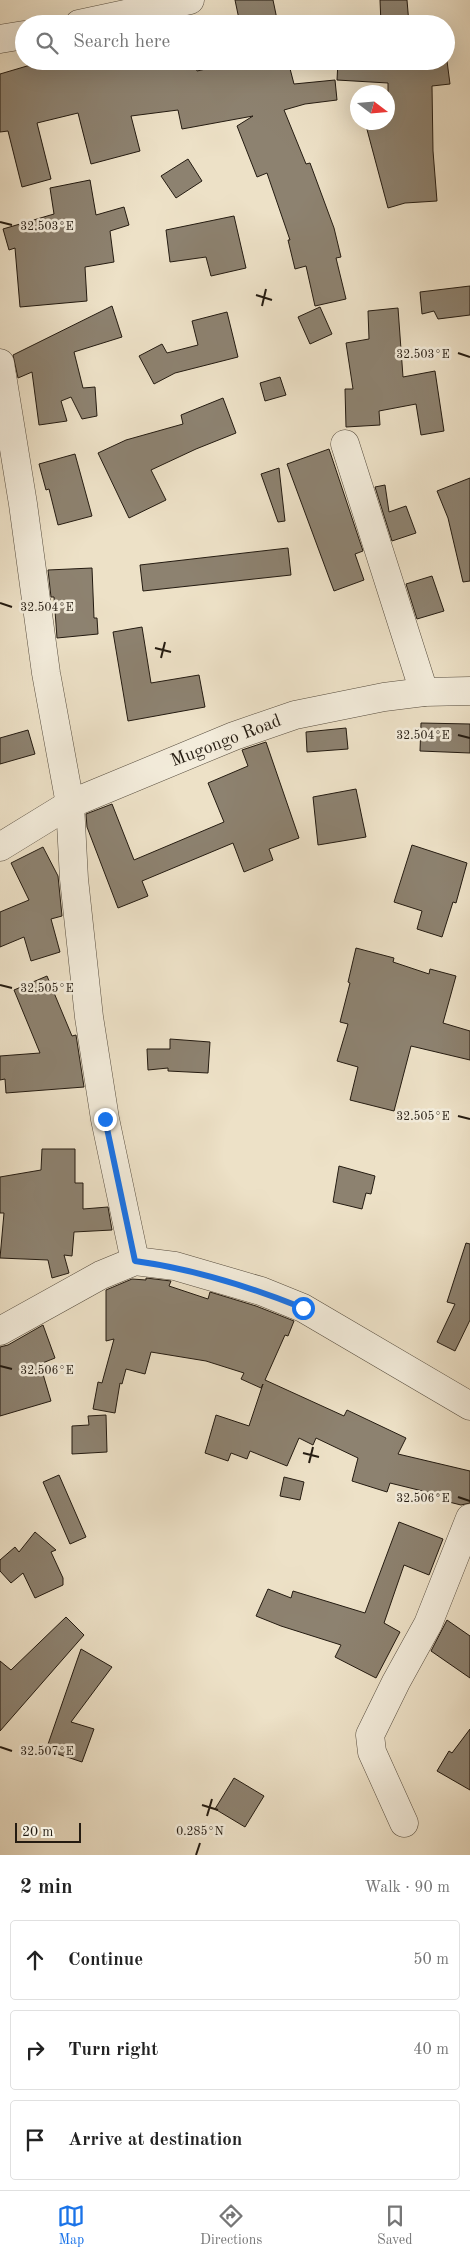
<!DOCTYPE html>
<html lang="en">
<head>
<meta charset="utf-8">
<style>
	:root { --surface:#fff; --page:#f6f6f6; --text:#222; --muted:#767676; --line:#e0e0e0; --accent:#1a73e8 }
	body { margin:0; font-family:"Old Standard TT",serif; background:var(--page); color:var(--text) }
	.compass { position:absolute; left:350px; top:85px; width:45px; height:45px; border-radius:50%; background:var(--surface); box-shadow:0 5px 20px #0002; rotate:106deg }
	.scale { position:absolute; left:15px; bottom:12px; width:66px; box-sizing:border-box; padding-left:5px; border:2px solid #241b11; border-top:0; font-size:14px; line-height:18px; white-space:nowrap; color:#241b11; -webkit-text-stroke:4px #f3ecdb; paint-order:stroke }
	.stop { position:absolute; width:15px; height:15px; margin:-11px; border:4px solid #1a73e8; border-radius:50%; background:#fff }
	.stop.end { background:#1a73e8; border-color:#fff; box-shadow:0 1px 5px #0008 }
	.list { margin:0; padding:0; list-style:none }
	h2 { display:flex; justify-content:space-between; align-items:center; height:65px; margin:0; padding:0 20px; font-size:21px }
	h2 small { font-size:16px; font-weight:400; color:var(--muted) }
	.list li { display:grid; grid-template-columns:32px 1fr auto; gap:15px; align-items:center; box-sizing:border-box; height:80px; margin:0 10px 10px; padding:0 10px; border:1px solid var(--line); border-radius:5px }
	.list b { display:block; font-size:19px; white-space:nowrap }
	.list em { font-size:16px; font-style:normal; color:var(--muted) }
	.icon { flex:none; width:28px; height:28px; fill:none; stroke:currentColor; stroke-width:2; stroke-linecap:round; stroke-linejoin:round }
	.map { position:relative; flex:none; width:470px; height:1855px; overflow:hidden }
	.search { position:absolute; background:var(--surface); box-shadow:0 5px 20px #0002; left:15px; right:15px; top:15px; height:55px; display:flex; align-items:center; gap:12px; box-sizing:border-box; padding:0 18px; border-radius:28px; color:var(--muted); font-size:19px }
	.sheet { height:335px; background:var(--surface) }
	nav { display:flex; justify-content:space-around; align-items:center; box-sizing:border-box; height:70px; border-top:1px solid var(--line); background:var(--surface); font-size:14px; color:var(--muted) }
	nav a { display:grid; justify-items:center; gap:2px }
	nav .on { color:var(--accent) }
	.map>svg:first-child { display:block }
	.building { fill:#8d8270; stroke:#241b11 }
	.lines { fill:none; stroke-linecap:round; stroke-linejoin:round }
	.minor-casing { stroke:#564c3e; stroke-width:29 }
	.minor { stroke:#f3ecdb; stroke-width:28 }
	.route { stroke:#1a73e8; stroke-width:6 }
	.ticks { fill:none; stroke:#241b11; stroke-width:2 }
	.labels { text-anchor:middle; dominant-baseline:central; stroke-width:5; stroke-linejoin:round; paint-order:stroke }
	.street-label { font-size:18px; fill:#241b11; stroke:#f3ecdb }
	.ticks-label { font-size:12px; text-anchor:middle; fill:#241b11; stroke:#f3ecdb; stroke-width:5; stroke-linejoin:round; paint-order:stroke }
</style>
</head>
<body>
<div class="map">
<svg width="470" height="1855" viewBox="0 0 470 1855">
	<rect width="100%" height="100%" fill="#ede1c7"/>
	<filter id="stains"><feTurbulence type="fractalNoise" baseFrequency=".004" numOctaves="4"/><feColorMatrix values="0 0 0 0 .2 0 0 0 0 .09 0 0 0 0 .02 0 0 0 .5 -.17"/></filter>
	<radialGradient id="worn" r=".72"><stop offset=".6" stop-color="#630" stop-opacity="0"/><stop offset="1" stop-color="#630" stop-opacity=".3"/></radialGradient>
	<!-- building -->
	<g class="building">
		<path d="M235,0H273L278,24H240Z"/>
		<path d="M380,0H407L409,24H381Z"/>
		<path d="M44,61H160L161,66L179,61H194L197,71L241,61H288L294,84L335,80L337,100L305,104L284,110L306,164L310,163L334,228L341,257L336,258L346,299L315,306L306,266L295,269L288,240H290L267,173L257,177L237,126L253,116L182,129L178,110L131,116L140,151L91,164L78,113L37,123L51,179L22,187L8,131L0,132V74Z"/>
		<path d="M338,61H447L450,84L432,86L433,151L437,201L405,203L388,208L365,122H388V83L337,80Z"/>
		<path d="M188,159L202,181L176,198L161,176Z"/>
		<path d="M90,180L96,215L124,207L129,225L110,231L114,262L85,267L87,301L20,307L15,248L9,250L3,229L54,214L50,188Z"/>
		<path d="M234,216L246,268L211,276L206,257L170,262L166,230Z"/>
		<path d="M470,286V315L438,319L434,311L422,314L420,292Z"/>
		<path d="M112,306L122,337L74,352L83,388L95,387L97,416L82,419L71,397L61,401L67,421L39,425L32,372L18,378L13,355Z"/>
		<path d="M320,307L332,334L310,344L298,317Z"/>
		<path d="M398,308L403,377L435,371L444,431L421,435L416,404L379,411L380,425L346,427L345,389H353L346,343L369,339L368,311Z"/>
		<path d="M227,312L238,357L175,373L154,384L139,356L162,344L167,353L198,345L192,321Z"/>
		<path d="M280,377L286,395L265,401L260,383Z"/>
		<path d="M223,398L236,433L196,449L151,470L166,500L129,518L98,453L126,440L183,424L181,415Z"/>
		<path d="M329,449L363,551L355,554L364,580L334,591L287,464Z"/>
		<path d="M75,454L92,516L58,525L49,489L46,490L39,464Z"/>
		<path d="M279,468L285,521L278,522L261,474Z"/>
		<path d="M470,478V581L463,582L448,518L437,491Z"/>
		<path d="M385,485L389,512L406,506L416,533L392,541L375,487Z"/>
		<path d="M288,548L291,575L143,591L140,565Z"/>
		<path d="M92,568L94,618H97L98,634L57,638L54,597H51L48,570Z"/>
		<path d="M432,576L444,611L417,619L406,584Z"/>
		<path d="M142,627L151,683L199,675L205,707L128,721L113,632Z"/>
		<path d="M421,723L470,724V753L420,751Z"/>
		<path d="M346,728L348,749L307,752L306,732Z"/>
		<path d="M28,730L35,754L0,764V738Z"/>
		<path d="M266,742L299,838L269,849L273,860L244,872L233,843L142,881L148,896L118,908L87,827L86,814L112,804L134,860L224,822L208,783L248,766L242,750Z"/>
		<path d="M356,789L366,837L318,845L313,797Z"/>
		<path d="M412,845L467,863L456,903L453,902L442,937L417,929L422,911L394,902Z"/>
		<path d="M43,847L58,876L62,916L51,919L60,952L31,961L24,937L0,947V912L29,900L11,863Z"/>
		<path d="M356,948L394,958L393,962L429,974L430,969L456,976L443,1023L470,1031V1060L411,1046L394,1111L350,1100L358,1067L337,1061L348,1024L340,1022L350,983L348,982Z"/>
		<path d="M47,976L72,1036L76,1035L84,1087L6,1093L5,1079L0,1080V1056L40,1053L14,990Z"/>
		<path d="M170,1039L210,1042L208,1073L168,1071V1068L148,1070L147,1049H170Z"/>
		<path d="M42,1149H75V1183H83V1209L108,1207L112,1230L74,1232L72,1256L64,1255L69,1273L52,1278L48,1260L0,1258L4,1213H0V1177L41,1170Z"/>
		<path d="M339,1166L375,1176L371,1194L366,1193L362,1209L333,1202Z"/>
		<path d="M466,1243L470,1244V1320L455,1351L437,1342L455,1304L447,1302Z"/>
		<path d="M146,1278L171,1281L169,1286L208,1299L210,1292L256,1306L294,1321L288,1336L285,1335L265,1380L344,1416L347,1410L406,1438L398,1454L470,1471V1503L461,1505L449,1502L451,1498L390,1483L387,1492L352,1481L358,1458L316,1438L313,1445L299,1438L287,1466L250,1451L247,1459L231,1453L228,1461L205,1453L216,1415L249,1426L263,1384L261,1388L241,1379L244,1373L206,1361L151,1352L145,1374L126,1369L122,1384L120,1383L115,1413L93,1409L98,1382L102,1383L114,1339L106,1341V1290L132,1279L146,1280Z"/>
		<path d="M43,1325L55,1358L40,1364L51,1401L0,1416V1347L8,1345Z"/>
		<path d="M106,1415L107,1452L72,1454V1426L89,1425L88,1416Z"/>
		<path d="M59,1475L86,1537L70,1544L43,1482Z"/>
		<path d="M284,1477L304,1482L300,1500L280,1496Z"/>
		<path d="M399,1522L443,1539L429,1575L404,1565L384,1623L400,1632L376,1678L335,1657L341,1645L281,1626L256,1616L268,1589L291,1598L293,1591L365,1613Z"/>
		<path d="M35,1532L56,1550L51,1552L63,1578V1585L35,1598L23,1573L11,1583L0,1571V1560L15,1547L19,1552Z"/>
		<path d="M66,1617L84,1635L0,1731V1661L11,1670Z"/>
		<path d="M447,1620L470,1636V1678L431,1651Z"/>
		<path d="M81,1649L112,1667L71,1722L94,1729L82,1762L46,1750Z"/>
		<path d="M470,1729V1790L437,1771L449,1751L452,1753Z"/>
		<path d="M234,1778L264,1796L245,1827L215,1809Z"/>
	</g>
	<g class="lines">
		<!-- minor casing -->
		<g class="minor-casing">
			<g id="minor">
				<path d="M79,24L190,0"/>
				<path d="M0,39L24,35"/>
				<path d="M0,363L23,504L46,673L70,804L74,879L89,1017L105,1119L135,1261"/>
				<path d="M345,444L424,692"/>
				<path d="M0,847L70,804L234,736L295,715L384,697L424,692L470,691"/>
				<path d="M0,1331L101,1275L135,1261L175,1266L261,1291L303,1308L470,1406"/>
				<path d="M404,1823L372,1752L370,1735L396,1682L428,1624L470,1518"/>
			</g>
		</g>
		<!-- minor -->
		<use href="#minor" class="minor"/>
	</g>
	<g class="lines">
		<!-- route -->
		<path class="route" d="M105,1119L135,1261C193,1269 248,1286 303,1308"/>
	</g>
	<!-- ticks -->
	<path class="ticks" d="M0,222L12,225M256,295L272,300M262,306L266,289M458,353L470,357M0,603L12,607M155,648L171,652M161,658L165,642M458,735L470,738M0,985L12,988M458,1116L470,1119M0,1366L12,1369M303,1453L319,1457M309,1463L313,1447M458,1497L470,1501M0,1747L12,1751M202,1805L218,1810M207,1816L212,1799M196,1855L200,1843"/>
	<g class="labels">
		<!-- street labels -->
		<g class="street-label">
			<text transform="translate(226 741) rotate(-21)">Mugongo Road</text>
		</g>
	</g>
	<g class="ticks-label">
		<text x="47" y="230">32.503°E</text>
		<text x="423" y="358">32.503°E</text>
		<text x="47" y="611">32.504°E</text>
		<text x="423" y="739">32.504°E</text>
		<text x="47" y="992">32.505°E</text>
		<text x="423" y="1120">32.505°E</text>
		<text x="47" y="1374">32.506°E</text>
		<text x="423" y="1502">32.506°E</text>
		<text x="47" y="1755">32.507°E</text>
		<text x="200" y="1835">0.285°N</text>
	</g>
	<rect width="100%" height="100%" filter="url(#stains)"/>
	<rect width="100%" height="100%" fill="url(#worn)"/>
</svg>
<svg class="compass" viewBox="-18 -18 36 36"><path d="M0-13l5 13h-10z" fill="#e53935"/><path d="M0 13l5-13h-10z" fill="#767676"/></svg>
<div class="scale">20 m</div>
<div class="stop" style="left:303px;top:1308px"></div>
<div class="stop end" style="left:105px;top:1119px"></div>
<div class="search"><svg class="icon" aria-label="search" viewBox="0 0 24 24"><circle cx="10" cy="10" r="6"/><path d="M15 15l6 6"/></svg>Search here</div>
</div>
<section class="sheet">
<h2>2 min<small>Walk · 90 m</small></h2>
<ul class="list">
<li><svg class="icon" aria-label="ahead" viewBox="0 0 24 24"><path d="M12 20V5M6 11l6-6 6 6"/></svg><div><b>Continue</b></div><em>50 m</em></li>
<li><svg class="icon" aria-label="right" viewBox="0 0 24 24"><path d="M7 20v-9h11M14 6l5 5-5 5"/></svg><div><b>Turn right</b></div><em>40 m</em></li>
<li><svg class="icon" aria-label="arrive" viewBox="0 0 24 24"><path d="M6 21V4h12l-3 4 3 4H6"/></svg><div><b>Arrive at destination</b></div></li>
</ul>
</section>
<nav>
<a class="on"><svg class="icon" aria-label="map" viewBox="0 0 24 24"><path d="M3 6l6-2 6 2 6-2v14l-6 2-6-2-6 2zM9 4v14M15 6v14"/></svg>Map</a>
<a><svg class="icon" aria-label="directions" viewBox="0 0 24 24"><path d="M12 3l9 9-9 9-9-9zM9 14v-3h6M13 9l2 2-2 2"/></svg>Directions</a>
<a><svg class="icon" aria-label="saved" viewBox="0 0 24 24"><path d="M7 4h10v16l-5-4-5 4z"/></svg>Saved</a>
</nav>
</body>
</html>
